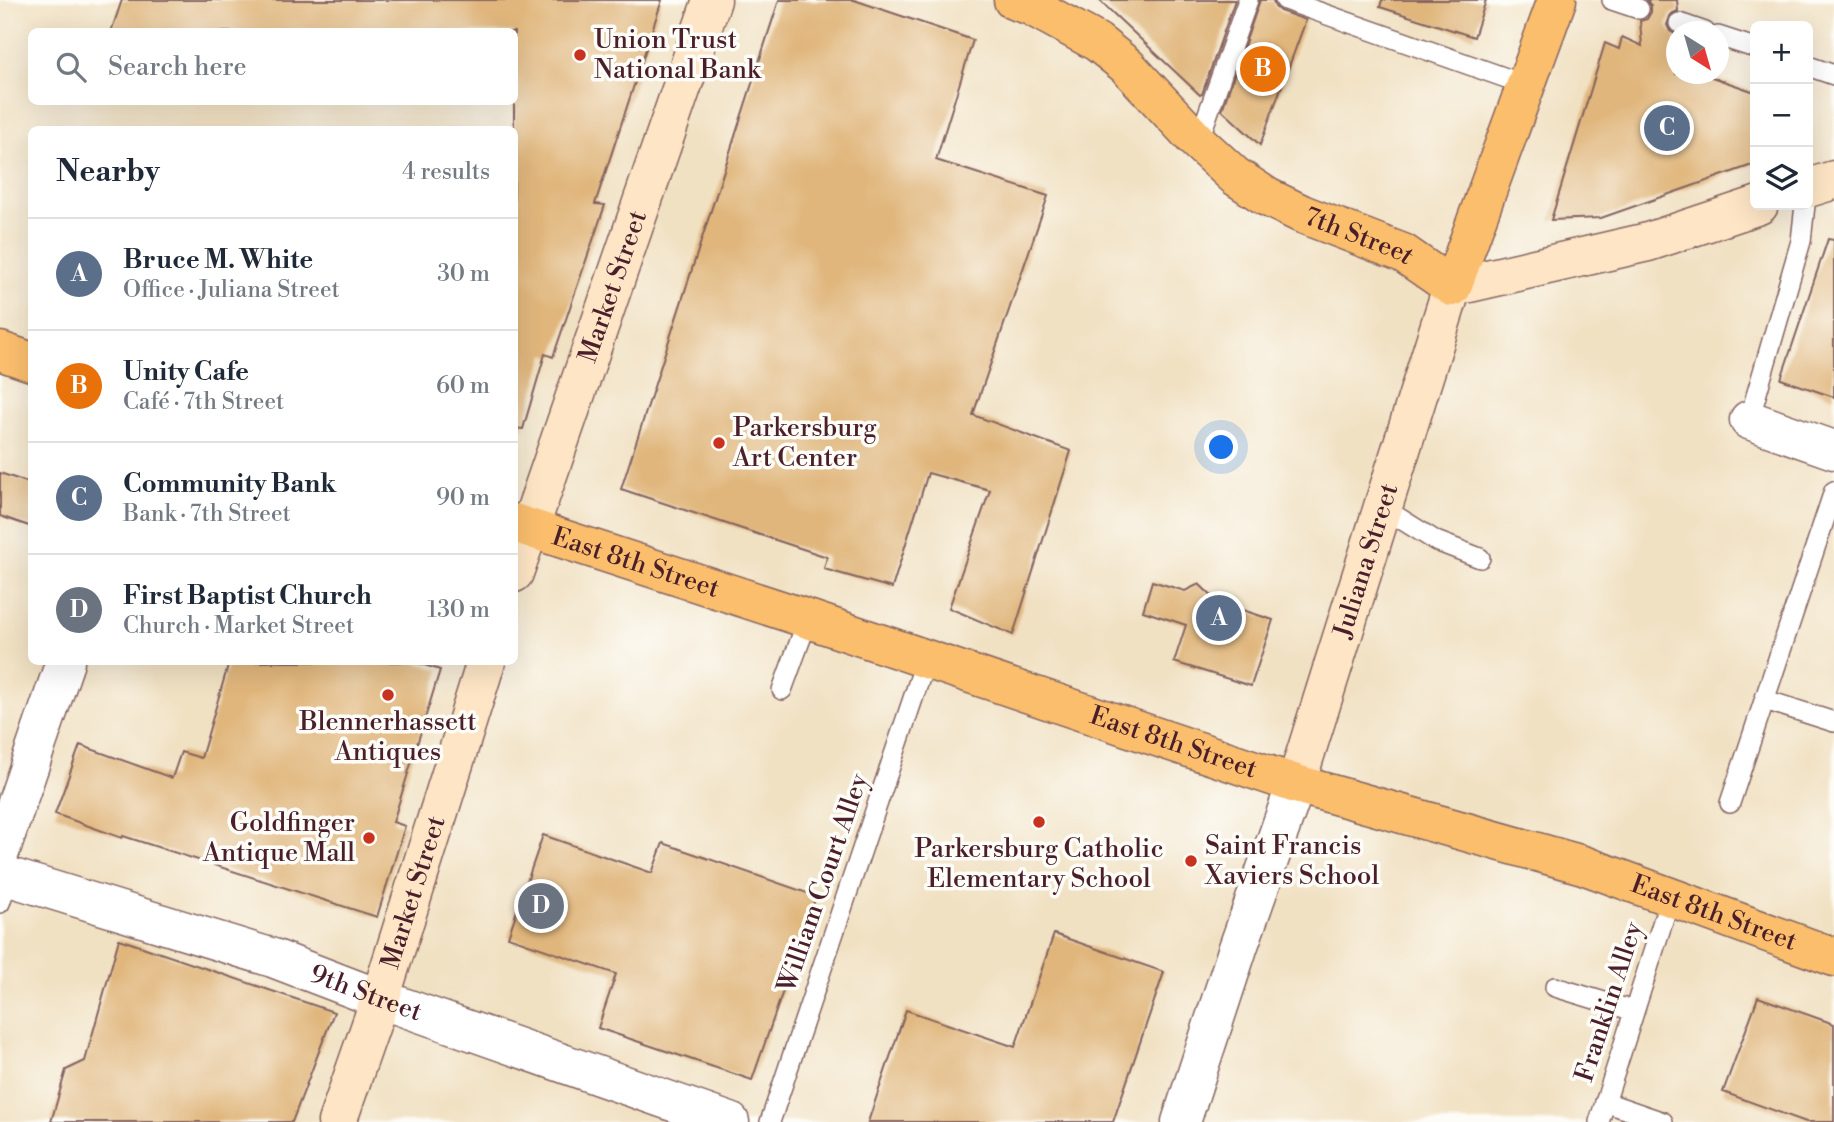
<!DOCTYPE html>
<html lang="en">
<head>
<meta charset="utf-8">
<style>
	:root { --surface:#fff; --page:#f2f2f3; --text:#1f2937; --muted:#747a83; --line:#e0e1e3; --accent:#d93025 }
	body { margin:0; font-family:"Libre Bodoni",serif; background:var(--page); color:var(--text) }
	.controls { position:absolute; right:21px; top:21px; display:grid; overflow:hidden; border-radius:10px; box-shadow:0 7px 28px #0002 }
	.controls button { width:63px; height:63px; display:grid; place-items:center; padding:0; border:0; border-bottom:2px solid var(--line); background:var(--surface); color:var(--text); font:35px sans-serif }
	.compass { position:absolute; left:1666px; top:21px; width:63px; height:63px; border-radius:50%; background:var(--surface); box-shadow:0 7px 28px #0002; rotate:143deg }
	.you { position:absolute; left:1222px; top:448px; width:24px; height:24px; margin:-18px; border:5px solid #fff; border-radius:50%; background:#1a73e8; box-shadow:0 0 0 10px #1a73e833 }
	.badge { display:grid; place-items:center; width:46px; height:46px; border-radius:50%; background:var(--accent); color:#fff; font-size:23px; font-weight:700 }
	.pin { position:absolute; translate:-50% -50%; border:4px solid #fff; box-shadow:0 2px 7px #0006 }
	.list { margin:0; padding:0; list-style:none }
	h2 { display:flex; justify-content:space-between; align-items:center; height:91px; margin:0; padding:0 28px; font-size:30px }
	h2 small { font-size:23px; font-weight:400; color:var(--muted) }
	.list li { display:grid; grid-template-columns:46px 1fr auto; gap:21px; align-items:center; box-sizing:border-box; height:112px; padding:0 28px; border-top:2px solid var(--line) }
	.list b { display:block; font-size:26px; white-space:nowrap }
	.list p { margin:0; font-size:23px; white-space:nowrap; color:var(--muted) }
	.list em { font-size:23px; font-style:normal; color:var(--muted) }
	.icon { flex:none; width:38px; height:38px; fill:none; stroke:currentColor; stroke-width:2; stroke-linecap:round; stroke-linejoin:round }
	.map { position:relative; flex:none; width:1834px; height:1122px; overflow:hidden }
	.search { position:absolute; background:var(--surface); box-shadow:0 7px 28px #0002; left:28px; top:28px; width:490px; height:77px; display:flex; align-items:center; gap:18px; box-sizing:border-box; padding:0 24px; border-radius:10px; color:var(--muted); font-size:26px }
	.panel { position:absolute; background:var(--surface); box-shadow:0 7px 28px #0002; left:28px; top:126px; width:490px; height:539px; border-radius:10px }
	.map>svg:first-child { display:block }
	.building { fill:#e0b67b }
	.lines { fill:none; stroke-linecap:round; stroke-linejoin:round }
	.lane-casing { stroke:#846360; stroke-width:22 }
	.street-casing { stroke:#846360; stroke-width:41 }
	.secondary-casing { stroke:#846360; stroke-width:41 }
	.primary-casing { stroke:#846360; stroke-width:41 }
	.lane { stroke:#fff; stroke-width:19 }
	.street { stroke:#fff; stroke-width:38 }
	.secondary { stroke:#fde5c5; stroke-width:38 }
	.primary { stroke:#fabe6d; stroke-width:38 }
	.poi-dot { fill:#c8321e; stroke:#fdfcf7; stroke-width:2.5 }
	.labels { text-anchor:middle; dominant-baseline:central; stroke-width:7; stroke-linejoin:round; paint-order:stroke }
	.poi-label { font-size:26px; fill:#4a1f2b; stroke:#fdfcf7; text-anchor:start }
	.street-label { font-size:26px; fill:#4a1f2b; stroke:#fdfcf7 }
</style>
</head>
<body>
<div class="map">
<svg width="1834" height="1122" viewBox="0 0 1834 1122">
	<rect width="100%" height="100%" fill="#fdfcf7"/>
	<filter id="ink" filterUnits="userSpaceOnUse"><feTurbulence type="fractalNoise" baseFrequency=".0143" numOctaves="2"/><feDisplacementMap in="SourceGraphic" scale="14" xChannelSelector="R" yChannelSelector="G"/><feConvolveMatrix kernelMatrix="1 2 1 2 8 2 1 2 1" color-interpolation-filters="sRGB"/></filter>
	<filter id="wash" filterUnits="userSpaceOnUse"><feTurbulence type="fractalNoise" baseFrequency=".00686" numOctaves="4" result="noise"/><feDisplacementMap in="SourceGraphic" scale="28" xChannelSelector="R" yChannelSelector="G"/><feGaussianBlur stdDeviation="1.57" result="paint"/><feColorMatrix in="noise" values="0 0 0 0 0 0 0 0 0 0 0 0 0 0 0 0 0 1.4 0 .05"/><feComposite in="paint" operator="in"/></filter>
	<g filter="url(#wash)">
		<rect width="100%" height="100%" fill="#f1e1c3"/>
		<g id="blocks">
			<!-- building -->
			<g class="building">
				<path d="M122,0H662L595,204L605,205L553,357L545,354L523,429L514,428V32H111Z"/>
				<path d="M779,0H854L973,40L936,160L1048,196L973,415L1071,451L1013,635L949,608L990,490L928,473L892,588L824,569L827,557L621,489Z"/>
				<path d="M1099,0H1235L1202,94L1200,95Z"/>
				<path d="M1260,0H1273L1275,7L1280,11L1306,20L1260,145L1222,110Z"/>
				<path d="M1382,0H1486L1474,37L1380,7Z"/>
				<path d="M1647,0H1677L1678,11L1671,14L1667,25L1670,31L1676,35V74H1703L1755,92V164L1601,218L1551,220L1605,43L1619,49L1622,37L1642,46L1640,21L1647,19L1651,12V6Z"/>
				<path d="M1828,239L1834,240V397L1781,379Z"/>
				<path d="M0,473L32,484V527L0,516Z"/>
				<path d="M1152,581L1185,591L1199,584L1218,602L1273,620L1251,686L1174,662L1186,625L1143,611Z"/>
				<path d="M229,662H415L440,670L393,822L405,826L377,917L123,836L122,838L55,814L80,745L172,778L181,752L201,758Z"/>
				<path d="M543,835L652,873L663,843L816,896L752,1080L598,1028L616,974L508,937Z"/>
				<path d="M1054,934L1164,972L1113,1122H868L906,1010L1015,1047Z"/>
				<path d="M119,939L334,1012L292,1122H51L66,1070L85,1061Z"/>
				<path d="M1758,997L1834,1024V1122H1806L1723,1092Z"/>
			</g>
		</g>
	</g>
	<g filter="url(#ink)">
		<use href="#blocks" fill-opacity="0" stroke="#846360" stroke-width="2"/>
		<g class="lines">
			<!-- lane casing -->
			<g class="lane-casing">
				<g id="lane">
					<path d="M1285,0L1526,85"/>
					<path d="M1612,0L1639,9"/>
					<path d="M1679,23L1705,32"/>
					<path d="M1718,36L1755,48"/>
					<path d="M1808,66L1834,75"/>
					<path d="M1198,142L1248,0"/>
					<path d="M1749,420L1801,241L1805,205"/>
					<path d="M1383,508L1436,541L1480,558"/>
					<path d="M782,690L808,619"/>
					<path d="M1765,700L1834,722"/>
					<path d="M1730,803L1834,491"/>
					<path d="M0,903L9,877"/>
					<path d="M1555,987L1634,1011"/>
					<path d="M1605,1102L1663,1122"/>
					<path d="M770,1122L926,660"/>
					<path d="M1599,1122L1670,899"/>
				</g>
			</g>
			<!-- street casing -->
			<g class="street-casing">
				<g id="street">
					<path d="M1749,420L1834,450"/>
					<path d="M0,852L65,662"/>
					<path id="s1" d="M0,874L273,958L380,999L730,1122"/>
					<path d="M1181,1122L1238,948L1296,784"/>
				</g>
			</g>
			<!-- secondary casing -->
			<g class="secondary-casing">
				<g id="secondary">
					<path d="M1808,188L1834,180"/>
					<path id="s2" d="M514,573L712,0"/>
					<path id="s3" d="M1296,784L1452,287L1648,242L1759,205"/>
					<path id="s4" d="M337,1122L380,999L486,662"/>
				</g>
			</g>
			<!-- primary casing -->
			<g class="primary-casing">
				<g id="primary">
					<path id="s5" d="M1013,0L1031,6L1097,42L1127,66L1198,142L1235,176L1267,197L1302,214L1403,253L1452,287L1557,0"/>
					<path d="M0,351L32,362"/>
					<path id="s6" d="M514,523L808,619L1296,784L1583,865L1834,957"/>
				</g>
			</g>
			<!-- lane -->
			<use href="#lane" class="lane"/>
			<!-- street -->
			<use href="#street" class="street"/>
			<!-- secondary -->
			<use href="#secondary" class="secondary"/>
			<!-- primary -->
			<use href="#primary" class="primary"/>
		</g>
	</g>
	<!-- markers -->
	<g class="poi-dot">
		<circle cx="580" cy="55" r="7"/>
		<circle cx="719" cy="443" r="7"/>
		<circle cx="388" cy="695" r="7"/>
		<circle cx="1039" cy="822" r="7"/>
		<circle cx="369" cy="838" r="7"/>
		<circle cx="1191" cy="861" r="7"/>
	</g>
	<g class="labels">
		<!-- poi labels -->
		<g class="poi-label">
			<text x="594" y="40">Union Trust<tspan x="594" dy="30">National Bank</tspan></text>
			<text x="733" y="428">Parkersburg<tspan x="733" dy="30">Art Center</tspan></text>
			<text x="388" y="722" text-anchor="middle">Blennerhassett<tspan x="388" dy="30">Antiques</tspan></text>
			<text x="355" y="823" text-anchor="end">Goldfinger<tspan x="355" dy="30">Antique Mall</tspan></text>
			<text x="1205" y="846">Saint Francis<tspan x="1205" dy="30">Xaviers School</tspan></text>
			<text x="1039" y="849" text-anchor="middle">Parkersburg Catholic<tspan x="1039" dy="30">Elementary School</tspan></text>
		</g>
		<!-- street labels -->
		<g class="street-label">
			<text stroke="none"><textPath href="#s5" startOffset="425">7th Street</textPath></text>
			<text stroke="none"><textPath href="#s2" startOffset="303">Market Street</textPath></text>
			<text stroke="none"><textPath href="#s3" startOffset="234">Juliana Street</textPath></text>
			<text stroke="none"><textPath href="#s6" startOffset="128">East 8th Street</textPath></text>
			<text stroke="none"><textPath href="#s6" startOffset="695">East 8th Street</textPath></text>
			<text transform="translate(823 883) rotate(-71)">William Court Alley</text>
			<text stroke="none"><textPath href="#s4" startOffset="242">Market Street</textPath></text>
			<text stroke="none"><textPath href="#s6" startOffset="1262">East 8th Street</textPath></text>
			<text stroke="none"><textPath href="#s1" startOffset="385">9th Street</textPath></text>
			<text transform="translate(1609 1002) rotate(-72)">Franklin Alley</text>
		</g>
	</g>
</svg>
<div class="controls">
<button>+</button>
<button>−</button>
<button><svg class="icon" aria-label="layers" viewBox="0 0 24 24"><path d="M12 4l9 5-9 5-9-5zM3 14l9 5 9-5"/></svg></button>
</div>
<svg class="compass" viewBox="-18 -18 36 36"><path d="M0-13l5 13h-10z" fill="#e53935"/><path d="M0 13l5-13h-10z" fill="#747a83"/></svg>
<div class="you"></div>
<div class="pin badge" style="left:1219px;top:618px;background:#5c6f8a">A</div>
<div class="pin badge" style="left:1263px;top:69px;background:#e8710a">B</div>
<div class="pin badge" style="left:1667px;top:128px;background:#5c6f8a">C</div>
<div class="pin badge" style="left:541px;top:906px;background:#6b7280">D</div>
<div class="search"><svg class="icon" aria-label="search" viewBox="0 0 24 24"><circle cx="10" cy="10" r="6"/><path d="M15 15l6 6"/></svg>Search here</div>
<section class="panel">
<h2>Nearby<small>4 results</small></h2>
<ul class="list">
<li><span class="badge" style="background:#5c6f8a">A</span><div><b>Bruce M. White</b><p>Office · Juliana Street</p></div><em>30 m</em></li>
<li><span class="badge" style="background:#e8710a">B</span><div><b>Unity Cafe</b><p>Café · 7th Street</p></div><em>60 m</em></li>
<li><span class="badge" style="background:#5c6f8a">C</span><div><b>Community Bank</b><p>Bank · 7th Street</p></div><em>90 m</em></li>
<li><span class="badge" style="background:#6b7280">D</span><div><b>First Baptist Church</b><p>Church · Market Street</p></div><em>130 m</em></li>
</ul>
</section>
</div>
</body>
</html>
